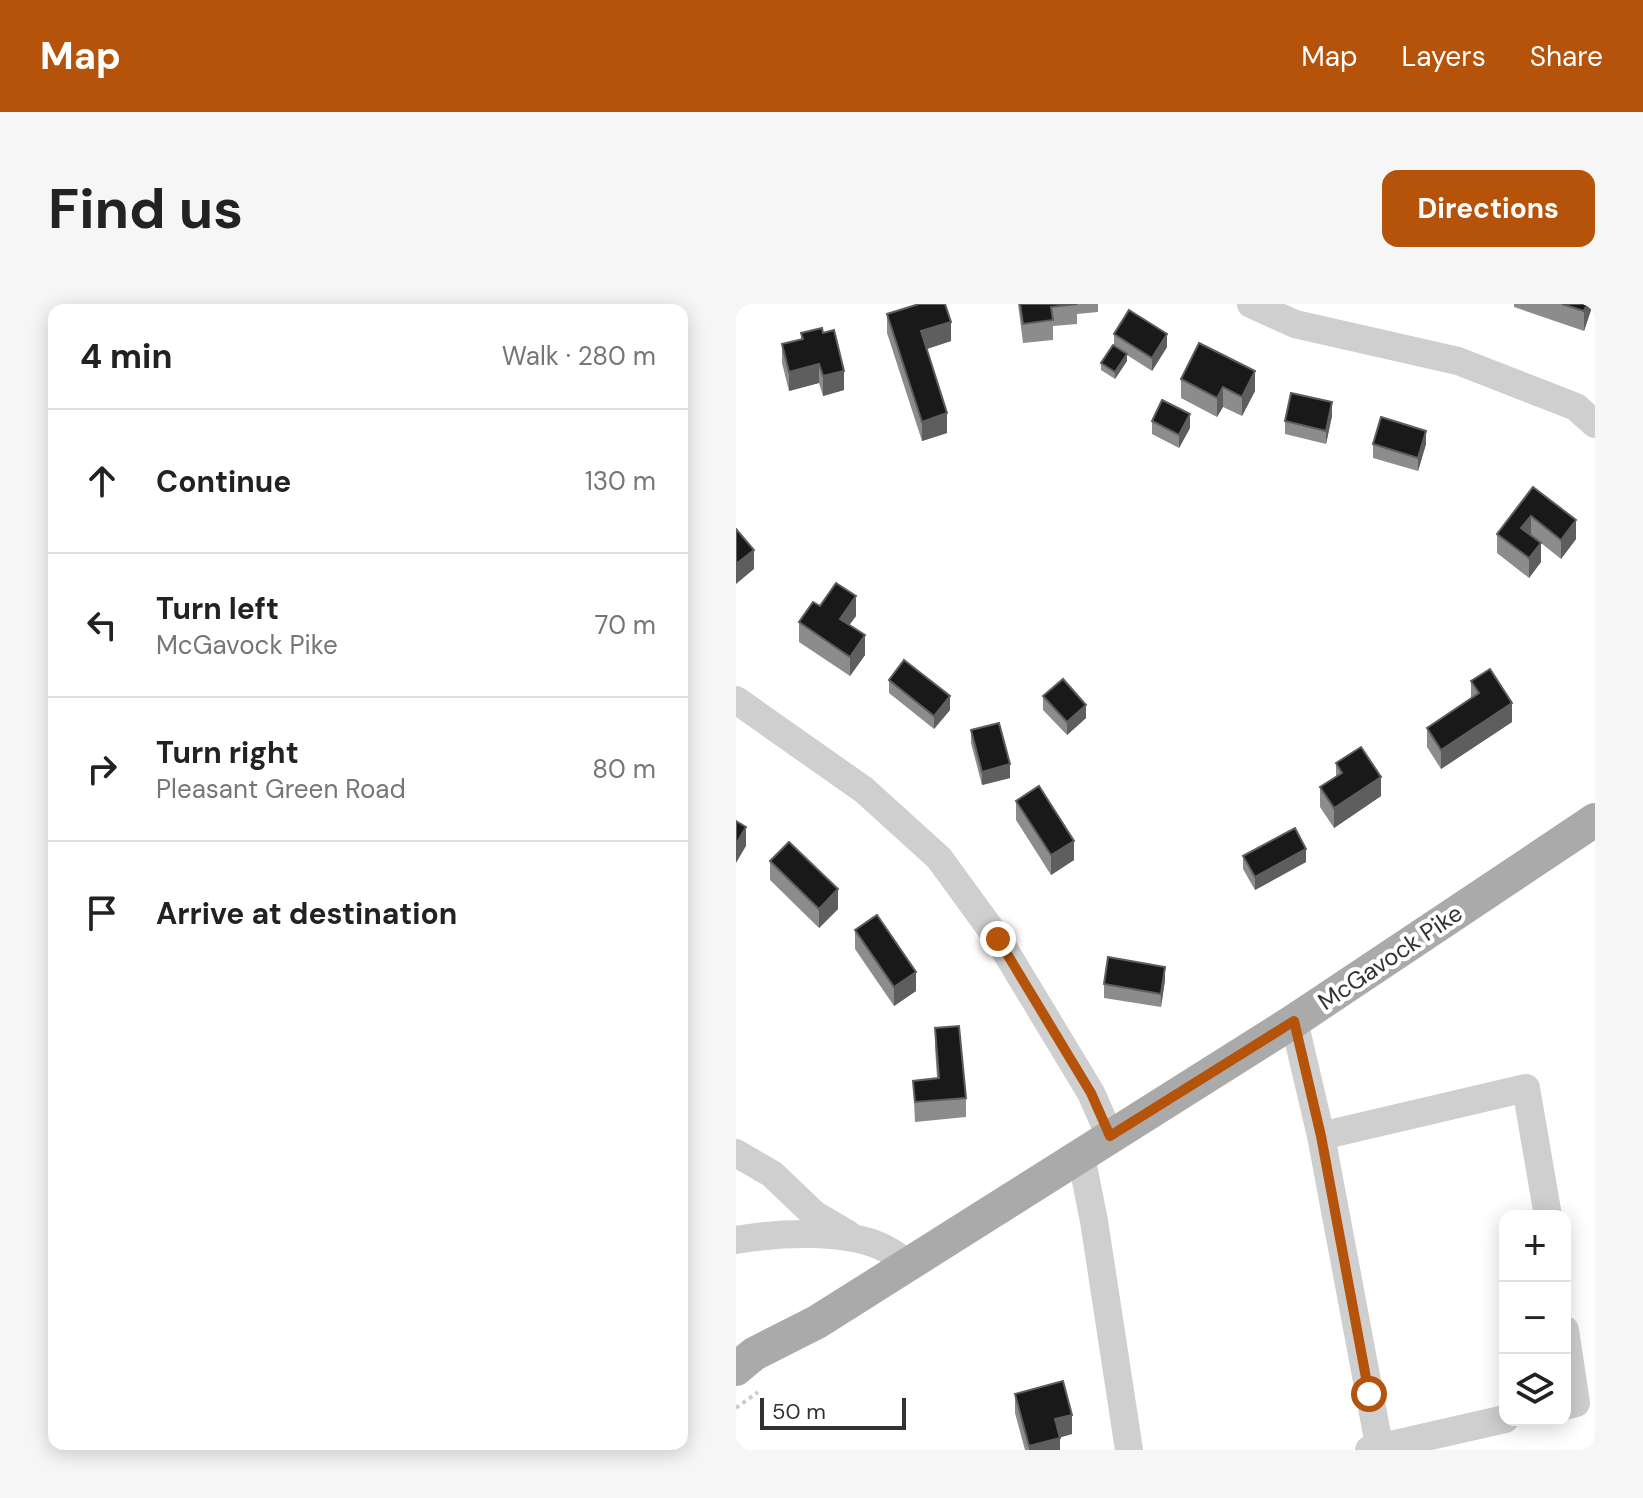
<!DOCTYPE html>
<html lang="en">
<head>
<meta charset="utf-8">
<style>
	:root { --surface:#fff; --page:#f6f6f6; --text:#222; --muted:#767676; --line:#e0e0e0; --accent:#b45309 }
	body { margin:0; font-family:"DM Sans",sans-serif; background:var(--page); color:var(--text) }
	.controls { position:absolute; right:24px; bottom:24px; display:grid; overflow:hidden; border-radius:16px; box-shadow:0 4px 20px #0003 }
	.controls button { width:72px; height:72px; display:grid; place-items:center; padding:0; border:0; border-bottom:2px solid var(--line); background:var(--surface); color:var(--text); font:40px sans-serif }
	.scale { position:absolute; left:24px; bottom:20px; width:146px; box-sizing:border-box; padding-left:8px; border:4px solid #323232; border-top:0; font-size:22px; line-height:28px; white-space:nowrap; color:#323232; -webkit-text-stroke:6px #fff; paint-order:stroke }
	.stop { position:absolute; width:24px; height:24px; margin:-18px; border:6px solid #b45309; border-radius:50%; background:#fff }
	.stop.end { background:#b45309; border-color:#fff; box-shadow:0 2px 8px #0008 }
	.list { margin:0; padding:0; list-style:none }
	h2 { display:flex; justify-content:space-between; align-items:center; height:104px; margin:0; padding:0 32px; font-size:34px }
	h2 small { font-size:26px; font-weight:400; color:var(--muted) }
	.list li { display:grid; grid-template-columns:52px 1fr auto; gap:24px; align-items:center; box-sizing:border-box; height:144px; padding:0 32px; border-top:2px solid var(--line) }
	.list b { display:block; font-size:30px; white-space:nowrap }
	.list p { margin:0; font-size:26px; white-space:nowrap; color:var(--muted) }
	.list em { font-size:26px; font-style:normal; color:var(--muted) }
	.icon { flex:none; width:44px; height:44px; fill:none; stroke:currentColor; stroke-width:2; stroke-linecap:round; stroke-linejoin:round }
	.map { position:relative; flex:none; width:859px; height:1146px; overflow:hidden; border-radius:16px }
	header { display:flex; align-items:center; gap:48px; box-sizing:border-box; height:112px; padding:0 40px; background:var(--accent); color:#fff }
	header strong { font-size:38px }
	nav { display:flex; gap:44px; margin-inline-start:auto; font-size:28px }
	.intro { display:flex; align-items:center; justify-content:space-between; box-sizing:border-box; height:192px; padding:0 48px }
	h1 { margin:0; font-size:56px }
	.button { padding:20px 36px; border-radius:16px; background:var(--accent); color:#fff; font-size:28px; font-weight:700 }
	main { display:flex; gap:48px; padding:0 48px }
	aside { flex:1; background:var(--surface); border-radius:16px; box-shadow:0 4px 20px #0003 }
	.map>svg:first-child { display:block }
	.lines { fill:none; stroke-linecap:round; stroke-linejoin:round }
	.path { stroke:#ccc; stroke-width:4; stroke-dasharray:4 4; stroke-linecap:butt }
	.minor { stroke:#cfcfcf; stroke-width:28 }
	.major { stroke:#aaa; stroke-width:34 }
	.wall { fill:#8c8c8c }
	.shaded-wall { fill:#5e5e5e }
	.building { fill:#191919; stroke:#5e5e5e; stroke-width:2 }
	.route { stroke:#b45309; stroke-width:10 }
	.labels { text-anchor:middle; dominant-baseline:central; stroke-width:8; stroke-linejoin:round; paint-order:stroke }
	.street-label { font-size:24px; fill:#323232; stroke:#fff }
</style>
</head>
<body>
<header>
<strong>Map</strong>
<nav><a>Map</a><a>Layers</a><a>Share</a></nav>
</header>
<div class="intro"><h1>Find us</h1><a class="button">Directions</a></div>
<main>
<aside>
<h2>4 min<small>Walk · 280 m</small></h2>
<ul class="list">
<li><svg class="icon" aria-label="ahead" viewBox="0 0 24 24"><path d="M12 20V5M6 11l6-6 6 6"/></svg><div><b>Continue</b></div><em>130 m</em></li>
<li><svg class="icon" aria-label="left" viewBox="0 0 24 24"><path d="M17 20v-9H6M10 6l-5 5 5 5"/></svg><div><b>Turn left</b><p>McGavock Pike</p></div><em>70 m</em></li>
<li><svg class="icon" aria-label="right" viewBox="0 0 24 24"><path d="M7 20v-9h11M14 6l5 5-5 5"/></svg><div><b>Turn right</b><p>Pleasant Green Road</p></div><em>80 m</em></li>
<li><svg class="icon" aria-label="arrive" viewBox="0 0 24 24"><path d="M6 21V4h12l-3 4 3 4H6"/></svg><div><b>Arrive at destination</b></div></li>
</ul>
</aside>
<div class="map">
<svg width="859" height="1146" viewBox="0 0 859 1146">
	<rect width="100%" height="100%" fill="#fff"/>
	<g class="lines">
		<!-- path -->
		<path class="path" d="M0,1104L22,1088"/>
		<!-- minor -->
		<g class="minor">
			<path d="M515,0L559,20L722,57L840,103L859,120"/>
			<path d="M0,396L128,486L203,554L262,635L355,789L374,832"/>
			<path d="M558,717L585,832L790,784L812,912"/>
			<path d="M585,832L644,1146"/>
			<path d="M0,849L36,870L78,910L112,930"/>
			<path d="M345,852L358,917L393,1146"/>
			<path d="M0,936C40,929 109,925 146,943C155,947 164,954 173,960"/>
			<path d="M829,1026L840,1099L829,1102"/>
			<path d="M633,1146L769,1115"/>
		</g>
		<!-- major -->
		<path class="major" d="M0,1065L18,1050L81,1018L558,717L859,516"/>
	</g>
	<!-- wall -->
	<g class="wall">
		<path d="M282,0H362V8L341,10V20L317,22V36L287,39Z"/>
		<path d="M778,0H856V3L848,27L778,3Z"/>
		<path d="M151,10L215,37L190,45L211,129L186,137L151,29Z"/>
		<path d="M65,29L108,86L87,92L83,79L53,87L46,59V40L65,35Z"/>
		<path d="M378,30L431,43L416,67L391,51V57L379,75L365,66V59L378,42Z"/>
		<path d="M445,75L519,87L506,112L487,103L481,113L445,94Z"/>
		<path d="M596,112L590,140L549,130V117Z"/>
		<path d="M416,117L454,124L443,144L416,130Z"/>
		<path d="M637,140H690L682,167L637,154Z"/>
		<path d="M797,183L840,235L825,255L805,239V258L793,274L761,249V230Z"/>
		<path d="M84,302L120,312L113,321L129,351L114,372L63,338V318Z"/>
		<path d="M153,376L214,406L198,425L153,389Z"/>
		<path d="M735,377L776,418L705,465L691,443V424L735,394Z"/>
		<path d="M307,392L350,414L331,431L307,406Z"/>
		<path d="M235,426L274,474L246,481L235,439Z"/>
		<path d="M600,459L645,492L598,524L584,503V483L600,473Z"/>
		<path d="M280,497L338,556L315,571L280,516Z"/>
		<path d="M507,552L570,558L519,586L507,565Z"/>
		<path d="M34,557L102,605L83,624L34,576Z"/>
		<path d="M119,626L180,687L158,702L119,645Z"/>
		<path d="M429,676L425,703L368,694V680Z"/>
		<path d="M199,724L230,794V813L179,818L177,777L201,774L199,743Z"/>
		<path d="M279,1090L336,1130L324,1133V1146H289L279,1109Z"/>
	</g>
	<!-- shaded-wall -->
	<g class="shaded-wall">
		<path d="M851,0H856V3L848,27V7Z"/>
		<path d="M215,18V37L185,47V27Z"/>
		<path d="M431,30V43L416,67V54Z"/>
		<path d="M391,50V57L379,75V68Z"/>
		<path d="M83,60V79L53,87V68Z"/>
		<path d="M108,67V86L87,92V72Z"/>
		<path d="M519,67V87L506,112V93Z"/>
		<path d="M487,83V103L481,113V94Z"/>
		<path d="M596,98V112L590,140V127Z"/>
		<path d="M211,109V129L186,137V118Z"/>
		<path d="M454,110V124L443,144V131Z"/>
		<path d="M690,127V140L682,167V154Z"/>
		<path d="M795,212V232L785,224Z"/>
		<path d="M840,216V235L825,255V236Z"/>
		<path d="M805,239V258L793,274V254Z"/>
		<path d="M18,246V265L0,280V260Z"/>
		<path d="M120,292V312L104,334V315Z"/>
		<path d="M129,331V351L114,372V353Z"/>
		<path d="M214,392V406L198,425V412Z"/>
		<path d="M776,399V418L705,465V446Z"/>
		<path d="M350,401V414L331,431V418Z"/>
		<path d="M274,460V474L246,481V468Z"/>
		<path d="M645,473V492L598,524V504Z"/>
		<path d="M10,523V542L0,559V540Z"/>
		<path d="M338,537V556L315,571V551Z"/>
		<path d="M570,545V558L519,586V573Z"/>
		<path d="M102,585V605L83,624V605Z"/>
		<path d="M429,663V676L425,703V690Z"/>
		<path d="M180,668V687L158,702V683Z"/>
		<path d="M336,1111V1130L319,1135V1115Z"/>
		<path d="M324,1134V1146H293V1142Z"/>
	</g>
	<!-- building -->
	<g class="building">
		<path d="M183,0H209L215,18L185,27L211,109L186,118L151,10Z"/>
		<path d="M284,0H341L315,3L317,16L287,20Z"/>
		<path d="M826,0H851L848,7Z"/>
		<path d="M393,6L431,30L416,54L378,30Z"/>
		<path d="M86,24L87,29L98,26L108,67L87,72L83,60L53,68L46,40L67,35L65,29Z"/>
		<path d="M463,39L519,67L506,93L487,83L481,94L445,75Z"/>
		<path d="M377,41L391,50L379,68L365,59Z"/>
		<path d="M555,89L596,98L590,127L549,117Z"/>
		<path d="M426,96L454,110L443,131L416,117Z"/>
		<path d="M645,113L690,127L682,154L637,140Z"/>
		<path d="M797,183L840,216L825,236L795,212L785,224L805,239L793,254L761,230Z"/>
		<path d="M0,225L18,246L0,260Z"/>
		<path d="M100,279L120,292L104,315L129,331L114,353L63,318L77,298L84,302Z"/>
		<path d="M168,356L214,392L198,412L153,376Z"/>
		<path d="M754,365L776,399L705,446L691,424L743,389L735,377Z"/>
		<path d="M327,375L350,401L331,418L307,392Z"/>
		<path d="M263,419L274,460L246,468L235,426Z"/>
		<path d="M625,443L645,473L598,504L584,483L606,469L600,459Z"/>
		<path d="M303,482L338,537L315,551L280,497Z"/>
		<path d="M0,517L10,523L0,540Z"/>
		<path d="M559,524L570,545L519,573L507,552Z"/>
		<path d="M53,538L102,585L83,605L34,557Z"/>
		<path d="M141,611L180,668L158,683L119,626Z"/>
		<path d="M372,653L429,663L425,690L368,680Z"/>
		<path d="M223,722L230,794L179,798L177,777L203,774L199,724Z"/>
		<path d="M327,1077L336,1111L319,1115L324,1134L293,1142L279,1090Z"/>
	</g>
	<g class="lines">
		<!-- route -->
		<path class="route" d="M262,635L355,789L374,832L558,717L585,832L633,1090"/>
	</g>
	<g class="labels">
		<!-- street labels -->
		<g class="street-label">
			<text transform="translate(654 653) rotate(-34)">McGavock Pike</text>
		</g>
	</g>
</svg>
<div class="controls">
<button>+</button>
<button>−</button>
<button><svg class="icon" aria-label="layers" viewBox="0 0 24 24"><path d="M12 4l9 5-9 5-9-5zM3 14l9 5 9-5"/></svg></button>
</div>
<div class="scale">50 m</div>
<div class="stop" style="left:633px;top:1090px"></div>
<div class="stop end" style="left:262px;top:635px"></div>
</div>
</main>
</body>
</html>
